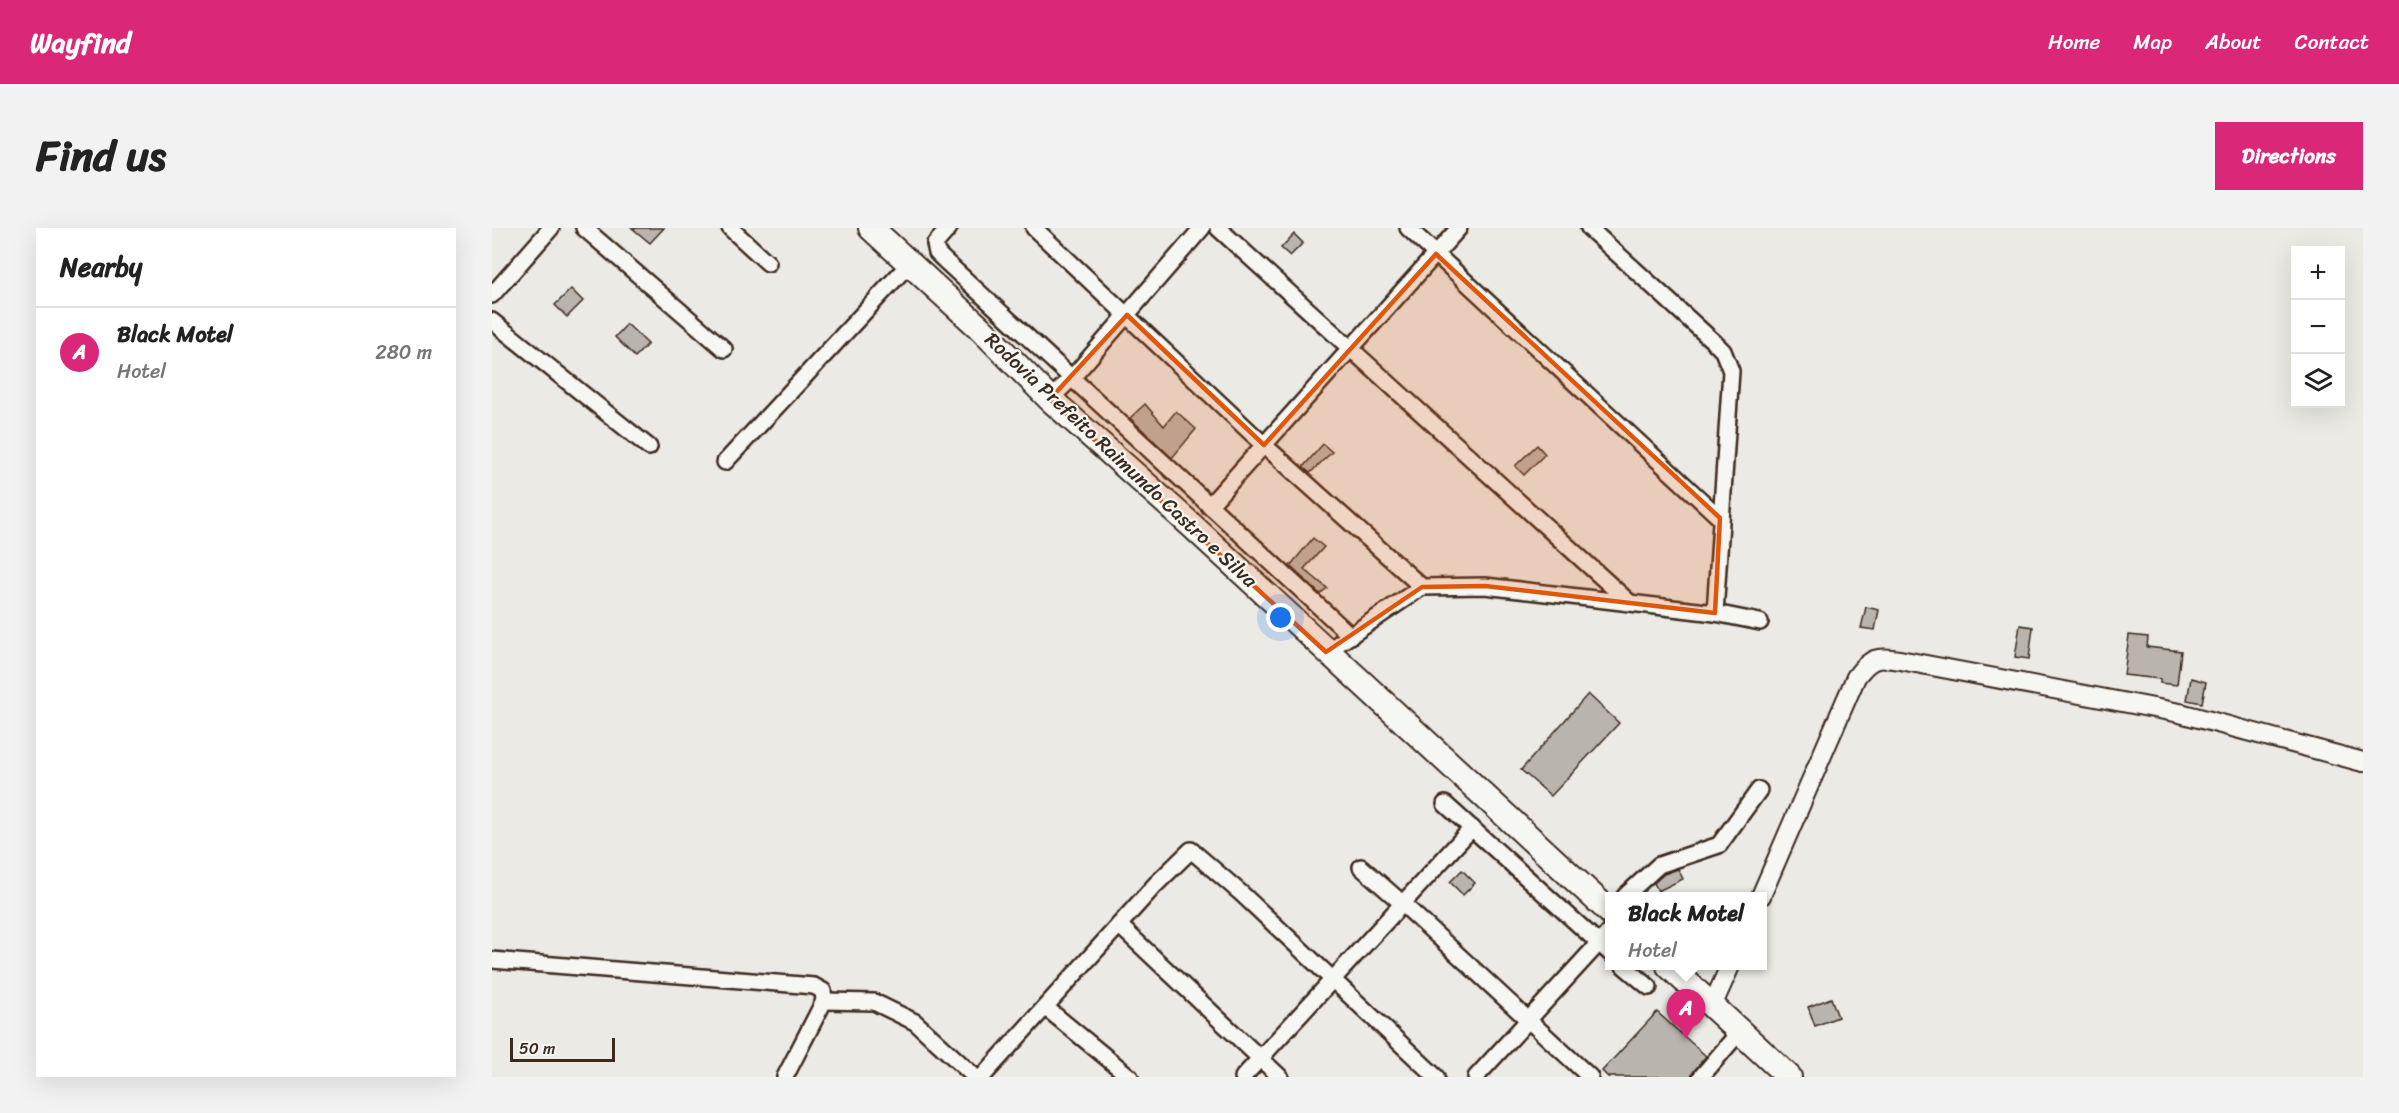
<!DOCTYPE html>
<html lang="en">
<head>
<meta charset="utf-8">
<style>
	:root { --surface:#fff; --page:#f2f2f2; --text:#222; --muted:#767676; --line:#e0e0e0; --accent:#db2777 }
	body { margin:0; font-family:Sriracha,sans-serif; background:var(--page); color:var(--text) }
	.controls { position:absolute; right:18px; top:18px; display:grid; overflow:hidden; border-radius:0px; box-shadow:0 6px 24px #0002 }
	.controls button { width:54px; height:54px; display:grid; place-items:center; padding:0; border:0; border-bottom:2px solid var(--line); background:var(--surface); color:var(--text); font:30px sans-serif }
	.scale { position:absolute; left:18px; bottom:15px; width:105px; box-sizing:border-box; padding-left:6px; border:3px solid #3b2a1e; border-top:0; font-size:16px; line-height:21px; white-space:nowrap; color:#3b2a1e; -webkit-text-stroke:4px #f6f6f2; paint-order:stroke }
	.you { position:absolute; left:789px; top:390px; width:21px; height:21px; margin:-15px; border:4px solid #fff; border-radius:50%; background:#1a73e8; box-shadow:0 0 0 9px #1a73e833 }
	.badge { display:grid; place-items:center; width:39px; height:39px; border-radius:50%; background:var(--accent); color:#fff; font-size:20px; font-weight:700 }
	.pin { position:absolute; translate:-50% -50px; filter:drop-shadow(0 2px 3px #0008) }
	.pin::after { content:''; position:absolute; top:32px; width:21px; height:18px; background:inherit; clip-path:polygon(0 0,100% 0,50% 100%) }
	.popup { position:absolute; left:1113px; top:664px; width:162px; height:78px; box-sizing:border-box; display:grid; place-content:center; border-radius:0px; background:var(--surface); filter:drop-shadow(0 2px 4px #0005); font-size:20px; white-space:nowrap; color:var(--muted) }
	.popup b { font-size:22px; color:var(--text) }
	.popup::after { content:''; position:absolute; left:50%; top:100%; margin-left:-12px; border:12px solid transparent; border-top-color:var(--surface) }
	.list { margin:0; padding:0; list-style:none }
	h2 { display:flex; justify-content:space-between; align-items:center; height:78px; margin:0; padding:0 24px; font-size:26px }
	h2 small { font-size:20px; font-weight:400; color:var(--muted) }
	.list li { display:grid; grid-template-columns:39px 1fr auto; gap:18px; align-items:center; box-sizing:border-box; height:90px; padding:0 24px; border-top:2px solid var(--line) }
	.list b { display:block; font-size:22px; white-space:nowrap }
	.list p { margin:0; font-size:20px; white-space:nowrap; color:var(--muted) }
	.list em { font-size:20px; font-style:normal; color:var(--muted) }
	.icon { flex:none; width:33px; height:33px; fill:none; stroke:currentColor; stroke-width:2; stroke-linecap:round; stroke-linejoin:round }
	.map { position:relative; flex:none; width:1871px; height:849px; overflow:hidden; border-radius:0px }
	header { display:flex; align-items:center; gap:36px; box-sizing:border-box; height:84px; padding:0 30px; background:var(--accent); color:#fff }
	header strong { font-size:28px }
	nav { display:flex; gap:33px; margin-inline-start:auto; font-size:21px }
	.intro { display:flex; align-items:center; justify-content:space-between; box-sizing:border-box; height:144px; padding:0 36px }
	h1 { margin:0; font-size:42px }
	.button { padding:15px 27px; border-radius:0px; background:var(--accent); color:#fff; font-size:21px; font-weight:700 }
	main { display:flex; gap:36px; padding:0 36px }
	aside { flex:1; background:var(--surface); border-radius:0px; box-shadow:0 6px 24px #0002 }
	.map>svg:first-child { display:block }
	.building { fill:#bab4ae; stroke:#3b2a1e; stroke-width:1.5 }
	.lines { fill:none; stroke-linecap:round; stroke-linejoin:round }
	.minor-casing { stroke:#3b2a1e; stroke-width:20 }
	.tertiary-casing { stroke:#3b2a1e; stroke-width:22 }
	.primary-casing { stroke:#3b2a1e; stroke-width:28 }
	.minor { stroke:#f6f6f2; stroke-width:15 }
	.tertiary { stroke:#f6f6f2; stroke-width:18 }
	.primary { stroke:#f6f6f2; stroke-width:24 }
	.marked { fill:#df570d; fill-opacity:0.2; stroke:#df570d; stroke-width:4.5; stroke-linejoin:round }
	.labels { text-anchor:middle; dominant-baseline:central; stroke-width:4.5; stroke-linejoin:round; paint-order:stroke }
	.street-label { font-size:20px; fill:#3b2a1e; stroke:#f6f6f2 }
</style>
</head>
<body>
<header>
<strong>Wayfind</strong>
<nav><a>Home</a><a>Map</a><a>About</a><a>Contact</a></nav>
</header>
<div class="intro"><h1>Find us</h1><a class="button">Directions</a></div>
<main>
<aside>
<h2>Nearby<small></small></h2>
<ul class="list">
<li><span class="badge">A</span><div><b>Black Motel</b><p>Hotel</p></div><em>280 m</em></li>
</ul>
</aside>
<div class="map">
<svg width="1871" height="849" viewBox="0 0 1871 849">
	<rect width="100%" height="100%" fill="#ebeae5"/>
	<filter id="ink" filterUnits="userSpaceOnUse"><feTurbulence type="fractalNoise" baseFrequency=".0167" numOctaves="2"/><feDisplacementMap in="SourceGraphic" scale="12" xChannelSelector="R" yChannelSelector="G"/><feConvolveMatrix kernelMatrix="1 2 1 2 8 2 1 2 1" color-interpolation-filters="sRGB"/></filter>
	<g filter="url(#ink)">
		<!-- building -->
		<g class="building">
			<path d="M140,0H172L158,15Z"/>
			<path d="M802,6L811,15L798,28L789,20Z"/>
			<path d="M79,61L91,73L75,89L63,77Z"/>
			<path d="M135,96L156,116L143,129L123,109Z"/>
			<path d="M653,176L672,198L684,183L704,201L680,230L638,190Z"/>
			<path d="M831,216L840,224L818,245L811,239Z"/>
			<path d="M1045,217L1053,226L1032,247L1023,238Z"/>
			<path d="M821,310L832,319L812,341L835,360L828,366L798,338Z"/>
			<path d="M1374,379L1387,382L1383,402L1369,400Z"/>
			<path d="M1528,397L1541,399L1537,431L1523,429Z"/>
			<path d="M1637,407L1656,409L1655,419L1689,423L1685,457L1668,455V451L1632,447Z"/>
			<path d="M1699,450L1714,454L1710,475L1695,472Z"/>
			<path d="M1096,466L1127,495L1059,568L1029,542Z"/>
			<path d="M1186,641L1191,651L1166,663L1162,655L1172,646Z"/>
			<path d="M970,642L983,655L971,667L958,654Z"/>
			<path d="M1339,770L1346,789L1323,798L1316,779Z"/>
			<path d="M1165,784L1214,828L1202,843L1199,849H1116L1110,843Z"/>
		</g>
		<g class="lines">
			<!-- minor casing -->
			<g class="minor-casing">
				<g id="minor">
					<path d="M92,0L232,121"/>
					<path d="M238,0L276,35"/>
					<path d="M457,0L443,16L445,25L451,31L859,408"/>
					<path d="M542,0L772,217L930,359"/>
					<path d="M726,0L1138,375"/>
					<path d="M916,0L1228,290"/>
					<path d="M1097,0L1222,114L1231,123L1239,143L1223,385"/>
					<path d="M0,67L59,0"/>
					<path d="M0,93L157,219"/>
					<path d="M558,171L579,151L710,0"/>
					<path d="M233,234L417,36"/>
					<path d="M717,278L967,0"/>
					<path d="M834,424L930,359L993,358L1223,385L1268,394"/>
					<path d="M953,576L1118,725"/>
					<path d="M869,639L911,676L1098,849"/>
					<path d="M1133,668L1167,637L1227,617L1267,562"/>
					<path d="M627,697L788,849"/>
					<path d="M0,732L322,758L331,763L332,773L293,849"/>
					<path d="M1132,738L1157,759"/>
					<path d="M332,773L382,774L423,794L483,849"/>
					<path d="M553,779L638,849"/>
					<path d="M490,849L663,657L699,622L750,666L944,849"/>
					<path d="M751,849L980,600"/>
					<path d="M984,849L1118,703"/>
					<path d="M1209,849L1248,803"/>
				</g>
			</g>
			<!-- tertiary casing -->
			<g class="tertiary-casing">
				<g id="tertiary">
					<path d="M1269,668L1364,449C1378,430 1385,428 1408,432L1688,485L1871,534"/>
					<path d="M1221,776L1238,738"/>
				</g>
			</g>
			<!-- primary casing -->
			<g class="primary-casing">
				<g id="primary">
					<path d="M379,0L488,100L558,171L698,296L1118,684"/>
					<path d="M1177,738L1297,849"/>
				</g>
			</g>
			<!-- minor -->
			<use href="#minor" class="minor"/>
			<!-- tertiary -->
			<use href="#tertiary" class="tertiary"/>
			<!-- primary -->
			<use href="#primary" class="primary"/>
		</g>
	</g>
	<!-- marked area -->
	<path class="marked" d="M944,26L1228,290L1223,385L993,358L930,359L834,424L558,171L635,87L772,217Z"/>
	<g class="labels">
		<!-- street labels -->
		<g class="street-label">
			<text transform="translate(629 232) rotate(43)">Rodovia Prefeito Raimundo Castro e Silva</text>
		</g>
	</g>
</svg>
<div class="controls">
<button>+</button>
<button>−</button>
<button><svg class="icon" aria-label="layers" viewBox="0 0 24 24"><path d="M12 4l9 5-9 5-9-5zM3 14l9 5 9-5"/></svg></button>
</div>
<div class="scale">50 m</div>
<div class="you"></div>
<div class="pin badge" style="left:1194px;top:811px">A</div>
<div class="popup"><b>Black Motel</b>Hotel</div>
</div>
</main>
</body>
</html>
